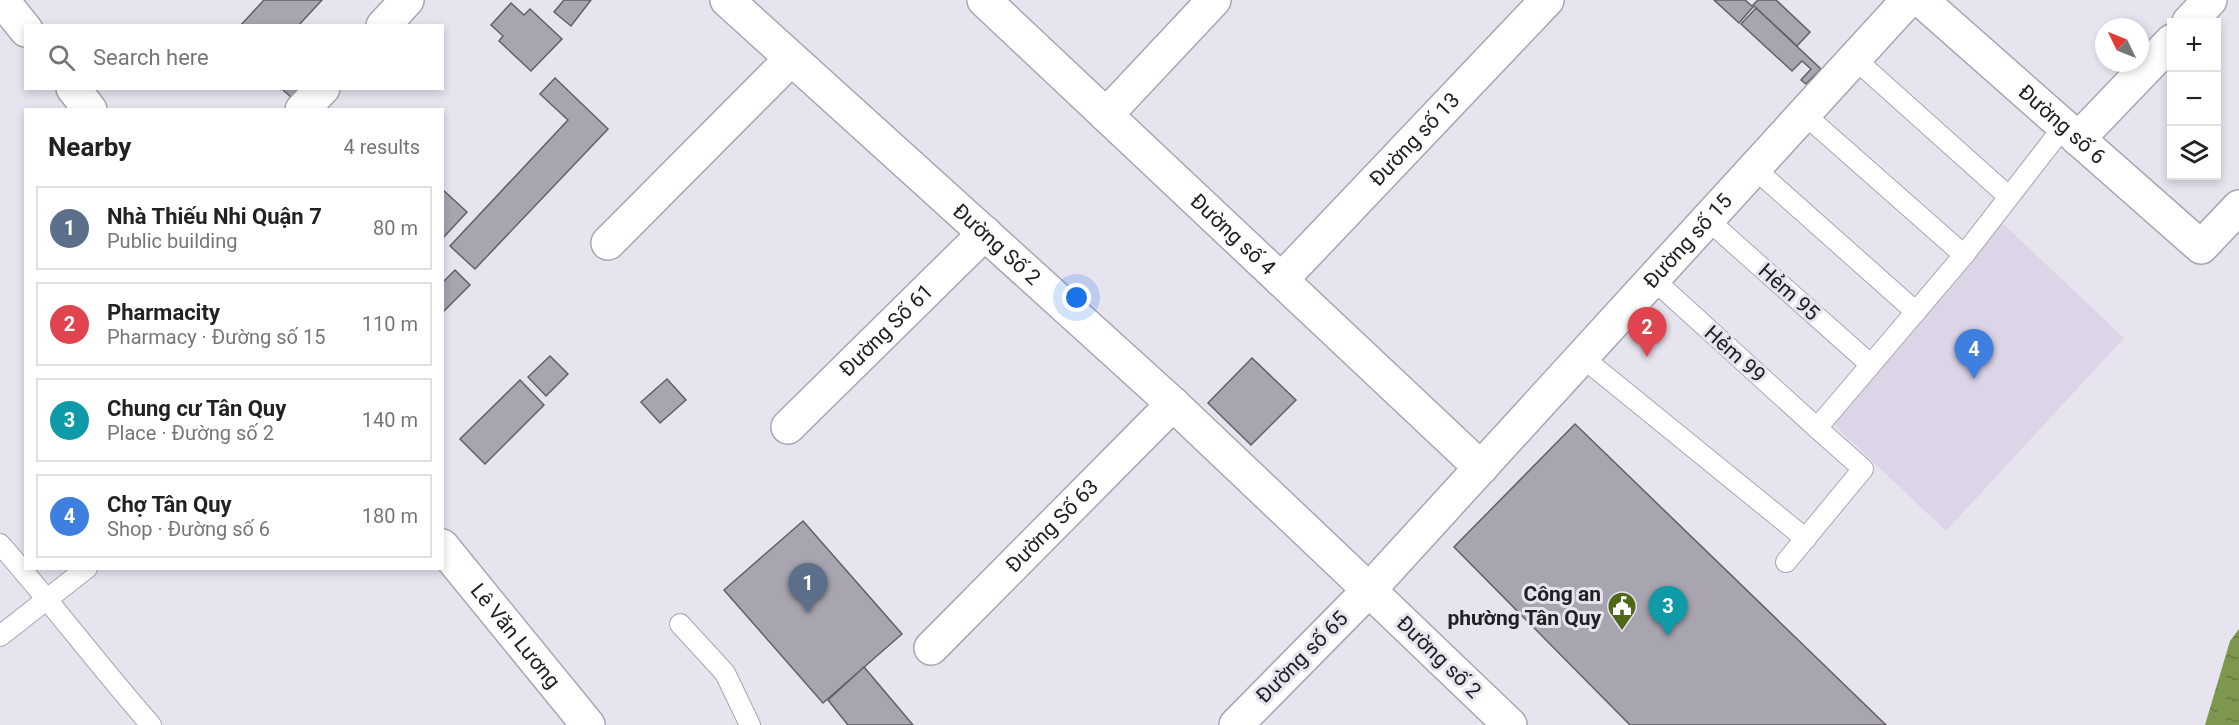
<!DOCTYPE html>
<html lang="en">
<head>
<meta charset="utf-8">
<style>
	:root { --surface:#fff; --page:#f2f2f2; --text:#222; --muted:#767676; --line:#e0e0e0; --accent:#db2777 }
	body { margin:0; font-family:Roboto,sans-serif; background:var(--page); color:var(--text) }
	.controls { position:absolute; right:18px; top:18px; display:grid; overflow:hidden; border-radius:0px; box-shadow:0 3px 9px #0003 }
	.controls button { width:54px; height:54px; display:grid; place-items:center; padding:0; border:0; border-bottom:2px solid var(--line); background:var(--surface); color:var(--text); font:30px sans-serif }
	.compass { position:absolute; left:2095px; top:18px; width:54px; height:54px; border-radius:50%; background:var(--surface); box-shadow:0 3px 9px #0003; rotate:313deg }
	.you { position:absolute; left:1077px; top:298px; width:21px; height:21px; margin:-15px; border:4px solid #fff; border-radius:50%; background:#1a73e8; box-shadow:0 0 0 9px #1a73e833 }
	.badge { display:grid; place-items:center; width:39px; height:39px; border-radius:50%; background:var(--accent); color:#fff; font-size:20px; font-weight:700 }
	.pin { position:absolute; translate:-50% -50px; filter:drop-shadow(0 2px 3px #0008) }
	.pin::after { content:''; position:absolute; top:32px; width:21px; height:18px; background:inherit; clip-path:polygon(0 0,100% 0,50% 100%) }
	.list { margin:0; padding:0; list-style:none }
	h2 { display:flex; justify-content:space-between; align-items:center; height:78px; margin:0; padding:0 24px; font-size:26px }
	h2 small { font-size:20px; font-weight:400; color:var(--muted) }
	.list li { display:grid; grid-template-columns:39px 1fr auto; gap:18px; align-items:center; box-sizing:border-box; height:84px; margin:0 12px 12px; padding:0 12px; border:2px solid var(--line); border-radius:0px }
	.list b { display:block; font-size:22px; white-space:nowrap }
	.list p { margin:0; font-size:20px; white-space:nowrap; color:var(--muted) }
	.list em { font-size:20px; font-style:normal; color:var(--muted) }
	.icon { flex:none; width:33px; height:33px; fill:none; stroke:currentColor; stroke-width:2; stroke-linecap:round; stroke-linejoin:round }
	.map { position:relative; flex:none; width:2239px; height:725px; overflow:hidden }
	.search { position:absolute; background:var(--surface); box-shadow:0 3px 9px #0003; left:24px; top:24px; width:420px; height:66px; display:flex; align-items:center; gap:15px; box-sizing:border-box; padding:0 21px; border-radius:0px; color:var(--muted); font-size:22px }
	.panel { position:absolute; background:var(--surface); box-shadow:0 3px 9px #0003; left:24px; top:108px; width:420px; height:462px; border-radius:0px }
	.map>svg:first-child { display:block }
	.built { fill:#dcd5e8 }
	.water { fill:url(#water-ripples) }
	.building { fill:#a8a5b0; stroke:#635f69; stroke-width:1.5 }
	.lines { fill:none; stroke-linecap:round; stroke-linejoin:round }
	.lane-casing { stroke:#a9a5b1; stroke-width:22 }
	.street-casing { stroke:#a9a5b1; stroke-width:36 }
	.secondary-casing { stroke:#a9a5b1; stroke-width:36 }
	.lane { stroke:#fff; stroke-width:20 }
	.street { stroke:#fff; stroke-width:33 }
	.secondary { stroke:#fff; stroke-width:33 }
	.labels { text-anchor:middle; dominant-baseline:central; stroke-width:6; stroke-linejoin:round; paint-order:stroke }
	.street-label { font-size:21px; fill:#222025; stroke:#e7e3ef }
	.poi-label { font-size:21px; font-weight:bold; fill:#222025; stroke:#e7e3ef; text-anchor:end }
</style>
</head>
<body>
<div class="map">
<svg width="2239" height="725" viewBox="0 0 2239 725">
	<defs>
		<pattern id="water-ripples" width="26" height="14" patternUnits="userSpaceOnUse" patternTransform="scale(1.5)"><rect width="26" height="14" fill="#7d974e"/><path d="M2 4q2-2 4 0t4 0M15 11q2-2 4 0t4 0" fill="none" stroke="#667b41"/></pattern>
	</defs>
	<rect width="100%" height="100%" fill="#e7e3ef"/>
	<!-- built -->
	<path class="built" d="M1999,220L2124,338L1946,531L1829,420Z"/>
	<!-- water -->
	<path class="water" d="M2239,629V725H2205L2230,641Z"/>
	<!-- building -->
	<g class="building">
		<path d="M264,0H322L298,26H240Z"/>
		<path d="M564,0H591L571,26L554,12Z"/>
		<path d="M1714,0H1745L1753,7L1739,23Z"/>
		<path d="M1758,0H1776L1810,32L1797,46L1753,5Z"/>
		<path d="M511,3L524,15L530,9L562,39L531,71L499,41L503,36L491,25Z"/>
		<path d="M1756,8L1821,69L1806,84L1801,80L1811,69L1802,61L1792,71L1741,24Z"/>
		<path d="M555,78L608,129L475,269L450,246L568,120L540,94Z"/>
		<path d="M281,88H303L293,99Z"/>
		<path d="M442,189L467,212L443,238L442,237Z"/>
		<path d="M455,270L470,285L442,313V283Z"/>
		<path d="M550,356L568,374L546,396L528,377Z"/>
		<path d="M1252,358L1296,400L1251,445L1208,403Z"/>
		<path d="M667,379L686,400L660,423L641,402Z"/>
		<path d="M520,380L544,405L485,464L460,439Z"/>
		<path d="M1575,424L1886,725H1630L1454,547Z"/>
		<path d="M803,521L902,634L823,703L724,590Z"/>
		<path d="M864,667L913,725H848L828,700Z"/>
	</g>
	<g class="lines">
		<!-- lane casing -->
		<g class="lane-casing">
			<g id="lane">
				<path d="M1855,59L2008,196"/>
				<path d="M1804,114L1964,255"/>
				<path d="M1754,168L1916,312"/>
				<path d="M1708,220L1870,364"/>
				<path d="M1653,279L1817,428"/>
				<path d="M1582,357L1806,539"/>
				<path d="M0,544C52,603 99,666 151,725"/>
				<path d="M1786,562L1863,469L1817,428L1964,255L2064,126"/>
				<path d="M680,624L725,673L750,725"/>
				<path d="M0,636L87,568"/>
			</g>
		</g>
		<!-- street casing -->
		<g class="street-casing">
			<g id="street">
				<path id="s1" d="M727,0L1173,404L1369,590L1236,725"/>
				<path id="s2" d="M984,0L1481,468"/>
				<path id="s3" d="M1921,0L2201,247L2239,207"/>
				<path d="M2189,22L2210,0"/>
				<path d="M383,26L407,0"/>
				<path d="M302,110L323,88"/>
				<path d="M1106,115L1214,0"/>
				<path d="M2078,139L2172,41"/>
				<path d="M608,243L791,59"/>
				<path id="s4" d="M1281,280L1547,0"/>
				<path id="s5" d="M788,427L985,233"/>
				<path id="s6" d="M931,648L1173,404"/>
			</g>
		</g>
		<!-- secondary casing -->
		<g class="secondary-casing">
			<g id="secondary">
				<path d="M2,0L26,30"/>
				<path d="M73,88L90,110"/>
				<path id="s7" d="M442,546L588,725"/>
				<path id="s8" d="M1510,725L1369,590L1908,0"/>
			</g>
		</g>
		<!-- lane -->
		<use href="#lane" class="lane"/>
		<!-- street -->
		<use href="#street" class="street"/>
		<!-- secondary -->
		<use href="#secondary" class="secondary"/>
	</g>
	<!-- icons -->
	<defs>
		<g id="civic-pin" transform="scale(1.5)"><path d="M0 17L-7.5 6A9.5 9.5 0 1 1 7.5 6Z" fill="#4f6818" stroke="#e7e3ef"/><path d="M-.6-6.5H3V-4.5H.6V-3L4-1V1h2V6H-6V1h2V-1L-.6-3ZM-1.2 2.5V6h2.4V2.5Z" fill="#fff"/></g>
	</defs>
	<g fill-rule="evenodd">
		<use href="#civic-pin" x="1622" y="606"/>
	</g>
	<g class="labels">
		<!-- street labels -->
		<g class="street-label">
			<text stroke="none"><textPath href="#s3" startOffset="188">Đường số 6</textPath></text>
			<text stroke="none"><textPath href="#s4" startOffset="194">Đường số 13</textPath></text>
			<text stroke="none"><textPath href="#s2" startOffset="342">Đường số 4</textPath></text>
			<text stroke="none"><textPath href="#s8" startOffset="668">Đường số 15</textPath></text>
			<text stroke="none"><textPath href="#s1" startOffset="364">Đường Số 2</textPath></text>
			<text transform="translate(1789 292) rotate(42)">Hẻm 95</text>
			<text stroke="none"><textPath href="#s5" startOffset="138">Đường Số 61</textPath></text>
			<text transform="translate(1735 354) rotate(42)">Hẻm 99</text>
			<text stroke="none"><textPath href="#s6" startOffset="172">Đường Số 63</textPath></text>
			<text stroke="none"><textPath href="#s7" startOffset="116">Lê Văn Lương</textPath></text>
			<text transform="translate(1302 657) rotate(-45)">Đường số 65</text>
			<text transform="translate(1439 657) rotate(44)">Đường số 2</text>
		</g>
		<!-- poi labels -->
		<g class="poi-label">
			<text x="1601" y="594">Công an<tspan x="1601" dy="24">phường Tân Quy</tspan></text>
		</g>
	</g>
</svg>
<div class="controls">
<button>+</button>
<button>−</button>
<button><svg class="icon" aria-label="layers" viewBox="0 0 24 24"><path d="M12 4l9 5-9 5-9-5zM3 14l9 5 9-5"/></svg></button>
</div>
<svg class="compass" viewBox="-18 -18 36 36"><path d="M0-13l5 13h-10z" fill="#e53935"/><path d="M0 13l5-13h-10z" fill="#767676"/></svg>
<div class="you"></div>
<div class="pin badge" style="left:808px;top:613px;background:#5c6f8a">1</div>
<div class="pin badge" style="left:1647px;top:357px;background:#e0444e">2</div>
<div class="pin badge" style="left:1668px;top:636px;background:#0f9aa8">3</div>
<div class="pin badge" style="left:1974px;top:379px;background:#3f7fe0">4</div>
<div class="search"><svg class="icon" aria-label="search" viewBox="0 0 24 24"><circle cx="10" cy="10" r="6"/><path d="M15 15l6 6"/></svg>Search here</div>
<section class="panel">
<h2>Nearby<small>4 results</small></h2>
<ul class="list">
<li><span class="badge" style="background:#5c6f8a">1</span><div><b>Nhà Thiếu Nhi Quận 7</b><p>Public building</p></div><em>80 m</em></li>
<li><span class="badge" style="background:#e0444e">2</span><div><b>Pharmacity</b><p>Pharmacy · Đường số 15</p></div><em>110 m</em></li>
<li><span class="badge" style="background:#0f9aa8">3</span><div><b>Chung cư Tân Quy</b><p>Place · Đường số 2</p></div><em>140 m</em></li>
<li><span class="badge" style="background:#3f7fe0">4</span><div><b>Chợ Tân Quy</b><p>Shop · Đường số 6</p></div><em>180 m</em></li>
</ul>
</section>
</div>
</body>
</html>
